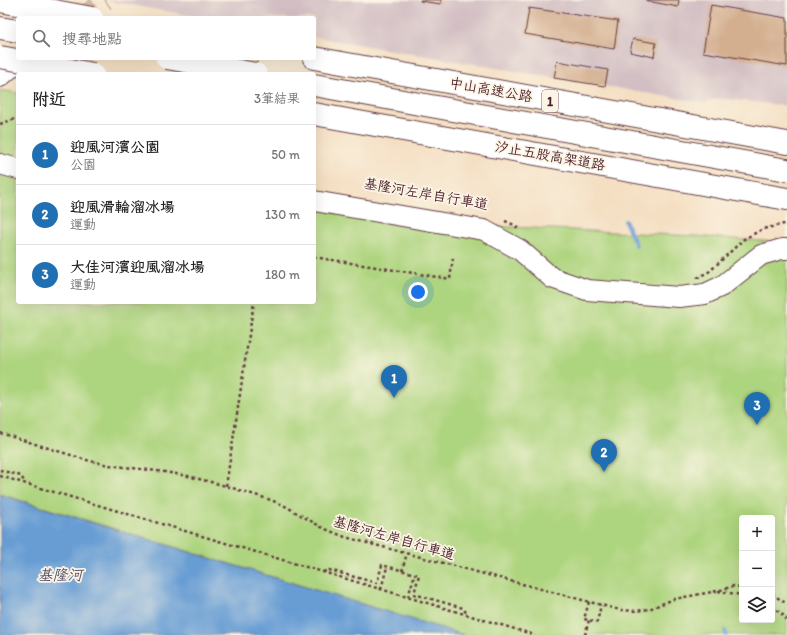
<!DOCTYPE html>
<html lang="zh-TW">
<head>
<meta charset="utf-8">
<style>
	:root { --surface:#fff; --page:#f6f6f6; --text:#222; --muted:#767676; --line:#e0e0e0; --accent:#1f6fb2 }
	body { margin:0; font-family:Itim,"LXGW WenKai TC",sans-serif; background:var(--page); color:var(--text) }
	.controls { position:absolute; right:12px; bottom:12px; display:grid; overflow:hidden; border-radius:4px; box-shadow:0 4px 16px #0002 }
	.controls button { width:36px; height:36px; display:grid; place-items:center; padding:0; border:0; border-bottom:1px solid var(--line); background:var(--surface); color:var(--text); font:20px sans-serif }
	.you { position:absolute; left:418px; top:292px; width:14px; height:14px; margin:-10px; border:3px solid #fff; border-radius:50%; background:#1a73e8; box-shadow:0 0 0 6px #1a73e833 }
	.badge { display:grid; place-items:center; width:26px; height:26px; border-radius:50%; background:var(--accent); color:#fff; font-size:13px; font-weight:700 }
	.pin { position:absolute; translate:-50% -33px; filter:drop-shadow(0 1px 2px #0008) }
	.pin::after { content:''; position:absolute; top:21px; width:14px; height:12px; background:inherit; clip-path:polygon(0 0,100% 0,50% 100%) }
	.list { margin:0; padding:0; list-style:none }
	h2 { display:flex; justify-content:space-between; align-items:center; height:52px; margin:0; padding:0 16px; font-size:17px }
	h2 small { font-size:13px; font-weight:400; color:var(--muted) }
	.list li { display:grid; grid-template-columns:26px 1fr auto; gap:12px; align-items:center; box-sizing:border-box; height:60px; padding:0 16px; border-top:1px solid var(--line) }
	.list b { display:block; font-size:15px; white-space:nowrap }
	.list p { margin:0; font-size:13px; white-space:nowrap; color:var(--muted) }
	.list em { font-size:13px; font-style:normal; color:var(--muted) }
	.icon { flex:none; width:22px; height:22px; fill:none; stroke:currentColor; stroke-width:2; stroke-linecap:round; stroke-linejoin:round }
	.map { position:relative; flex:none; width:787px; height:635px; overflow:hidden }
	.search { position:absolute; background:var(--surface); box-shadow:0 4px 16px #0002; left:16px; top:16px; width:300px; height:44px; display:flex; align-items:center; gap:10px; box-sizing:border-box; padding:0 14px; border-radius:4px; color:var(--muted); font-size:15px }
	.panel { position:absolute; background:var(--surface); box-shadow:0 4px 16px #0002; left:16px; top:72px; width:300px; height:232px; border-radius:4px }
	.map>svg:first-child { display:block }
	.industrial { fill:#d2bec3 }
	.green { fill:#add47e; stroke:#7c7a54; fill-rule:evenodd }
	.water { fill:#679dd4; stroke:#585e80 }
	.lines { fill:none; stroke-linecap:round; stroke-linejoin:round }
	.stream { stroke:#679dd4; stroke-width:4 }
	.building { fill:#d3ae8f }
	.minor-tunnel { stroke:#d2b9a5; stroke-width:20; stroke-dasharray:20 10; stroke-linecap:butt }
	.minor-casing { stroke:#643c42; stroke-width:22 }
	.highway-casing { stroke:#643c42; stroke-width:24 }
	.path { stroke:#643c42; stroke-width:2.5; stroke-dasharray:3 3; stroke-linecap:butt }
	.minor { stroke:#fff; stroke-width:20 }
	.highway { stroke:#fff; stroke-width:22 }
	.highway-bridge-casing { stroke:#643c42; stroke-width:24; stroke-linecap:butt }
	.highway-bridge { stroke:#fff; stroke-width:22 }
	.labels { text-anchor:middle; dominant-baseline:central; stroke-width:3.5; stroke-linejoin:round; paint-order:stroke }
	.shield { fill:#fcf5e5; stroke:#7f5f63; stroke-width:1 }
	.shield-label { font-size:13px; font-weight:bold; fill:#4a1f2b }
	.street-label { font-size:14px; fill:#4a1f2b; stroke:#fcf5e5 }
	.water-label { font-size:15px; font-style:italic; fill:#56516f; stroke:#fcf5e5 }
</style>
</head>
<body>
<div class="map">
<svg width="787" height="635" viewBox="0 0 787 635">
	<rect width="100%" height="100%" fill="#fcf5e5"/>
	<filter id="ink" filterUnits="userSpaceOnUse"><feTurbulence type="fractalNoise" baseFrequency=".025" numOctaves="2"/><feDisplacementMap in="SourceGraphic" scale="8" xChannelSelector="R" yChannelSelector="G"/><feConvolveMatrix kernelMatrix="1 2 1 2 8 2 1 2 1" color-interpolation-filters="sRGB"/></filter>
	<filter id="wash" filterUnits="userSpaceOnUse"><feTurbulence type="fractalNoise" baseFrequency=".012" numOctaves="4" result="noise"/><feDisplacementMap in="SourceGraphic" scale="16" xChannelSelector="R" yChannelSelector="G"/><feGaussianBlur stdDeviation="0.9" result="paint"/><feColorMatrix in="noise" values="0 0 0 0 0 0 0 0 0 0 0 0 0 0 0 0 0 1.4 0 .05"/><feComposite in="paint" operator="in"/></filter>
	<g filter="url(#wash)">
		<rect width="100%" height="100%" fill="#f4dfc3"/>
		<!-- industrial -->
		<path class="industrial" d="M101,0H787V106L718,98L705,103L314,37V18H206Z"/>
		<!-- green -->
		<path class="green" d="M0,90L18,93V302H314V195L491,226L695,236L776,242L787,244V635H464L0,494ZM742,518H772V620H742Z"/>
		<!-- water -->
		<path class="water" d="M0,494L1,495L464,635H0Z"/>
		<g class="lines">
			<!-- stream -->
			<g class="stream">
				<path d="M625,221L636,245"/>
				<path d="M725,631L726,635"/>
			</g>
		</g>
		<g id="blocks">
			<!-- building -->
			<g class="building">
				<path d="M420,0H441V4L420,1Z"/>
				<path d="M647,0H679L678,7L647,1Z"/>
				<path d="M711,5L787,18V66L703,52Z"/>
				<path d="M529,8L618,21L614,49L525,34Z"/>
				<path d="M633,39L656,43L654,57L630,52Z"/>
				<path d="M557,61L608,70L605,86L554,78Z"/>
			</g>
		</g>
	</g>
	<g filter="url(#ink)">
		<use href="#blocks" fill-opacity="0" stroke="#643c42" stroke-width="1"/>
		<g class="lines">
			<!-- minor-tunnel -->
			<path class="minor-tunnel" d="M80,18L106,0"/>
			<!-- minor casing -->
			<g class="minor-casing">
				<g id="minor">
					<path d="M0,77L21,59"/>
					<path d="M0,164L18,169"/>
					<path d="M314,201L484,230L520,250L552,278L587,290L679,297L705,294L722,286L761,255L782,249H787"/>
				</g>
			</g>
			<!-- highway casing -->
			<g class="highway-casing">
				<g id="highway">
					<path d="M0,28L18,31"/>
					<path d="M314,58L787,143"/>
					<path d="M314,85L787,170"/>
					<path d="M314,114L787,199"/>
				</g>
			</g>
			<!-- path -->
			<g class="path">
				<path d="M0,124L18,118"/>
				<path d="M505,221L512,224L518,228"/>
				<path d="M314,257L450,279L453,258"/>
				<path d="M697,278L710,271L744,239L763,229L784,224L787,223"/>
				<path d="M0,433L90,461L109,465L165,472L188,476L226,486L271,500L285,506L323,528L345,537L620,610L636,611L649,609L674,599L717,591L734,586L742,587"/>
				<path d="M0,470L21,476L25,483"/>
				<path d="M0,476L535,635"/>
				<path d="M226,486L254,302"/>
				<path d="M402,571L407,553"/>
				<path d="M323,572L329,570L377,583L382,565L419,575L414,594L463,608L467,614"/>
				<path d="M381,589L387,567"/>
				<path d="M718,591L742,595"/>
				<path d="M772,594L787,604"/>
				<path d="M408,597L415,574"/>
				<path d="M589,602L584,619L597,622L601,605"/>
				<path d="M772,606L784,616L787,620"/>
				<path d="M585,635L589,620"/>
			</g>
			<!-- minor -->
			<use href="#minor" class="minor"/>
			<!-- highway -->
			<use href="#highway" class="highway"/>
			<!-- highway-bridge casing -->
			<g class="highway-bridge-casing">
				<g id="highway-bridge">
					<path d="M0,1L92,18"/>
					<path d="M0,57L93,74"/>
					<path d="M167,58L256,74"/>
				</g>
			</g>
			<!-- highway-bridge -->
			<use href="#highway-bridge" class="highway-bridge"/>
		</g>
	</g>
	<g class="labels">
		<!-- shield labels -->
		<rect class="shield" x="542" y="90" width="16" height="22" rx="3"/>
		<g class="shield-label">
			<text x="550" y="101">1</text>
		</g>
		<!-- street labels -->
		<g class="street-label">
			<text transform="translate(491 90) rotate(10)">中山高速公路</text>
			<text transform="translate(550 156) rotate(10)">汐止五股高架道路</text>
			<text transform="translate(426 194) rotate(10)">基隆河左岸自行車道</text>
			<text transform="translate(394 538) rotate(16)">基隆河左岸自行車道</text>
		</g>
		<!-- water labels -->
		<g class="water-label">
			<text x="60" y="575">基隆河</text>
		</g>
	</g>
</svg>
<div class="controls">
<button>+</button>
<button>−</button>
<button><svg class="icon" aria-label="layers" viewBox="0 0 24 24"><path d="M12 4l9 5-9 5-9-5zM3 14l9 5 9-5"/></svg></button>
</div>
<div class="you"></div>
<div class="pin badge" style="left:394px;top:398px">1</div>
<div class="pin badge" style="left:604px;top:472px">2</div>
<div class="pin badge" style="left:757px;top:425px">3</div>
<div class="search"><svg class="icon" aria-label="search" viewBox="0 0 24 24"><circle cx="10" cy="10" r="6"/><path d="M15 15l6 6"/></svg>搜尋地點</div>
<section class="panel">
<h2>附近<small>3筆結果</small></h2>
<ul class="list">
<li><span class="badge">1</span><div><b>迎風河濱公園</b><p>公園</p></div><em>50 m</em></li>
<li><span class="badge">2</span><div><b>迎風滑輪溜冰場</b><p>運動</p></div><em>130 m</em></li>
<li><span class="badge">3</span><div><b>大佳河濱迎風溜冰場</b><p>運動</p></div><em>180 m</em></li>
</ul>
</section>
</div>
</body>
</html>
